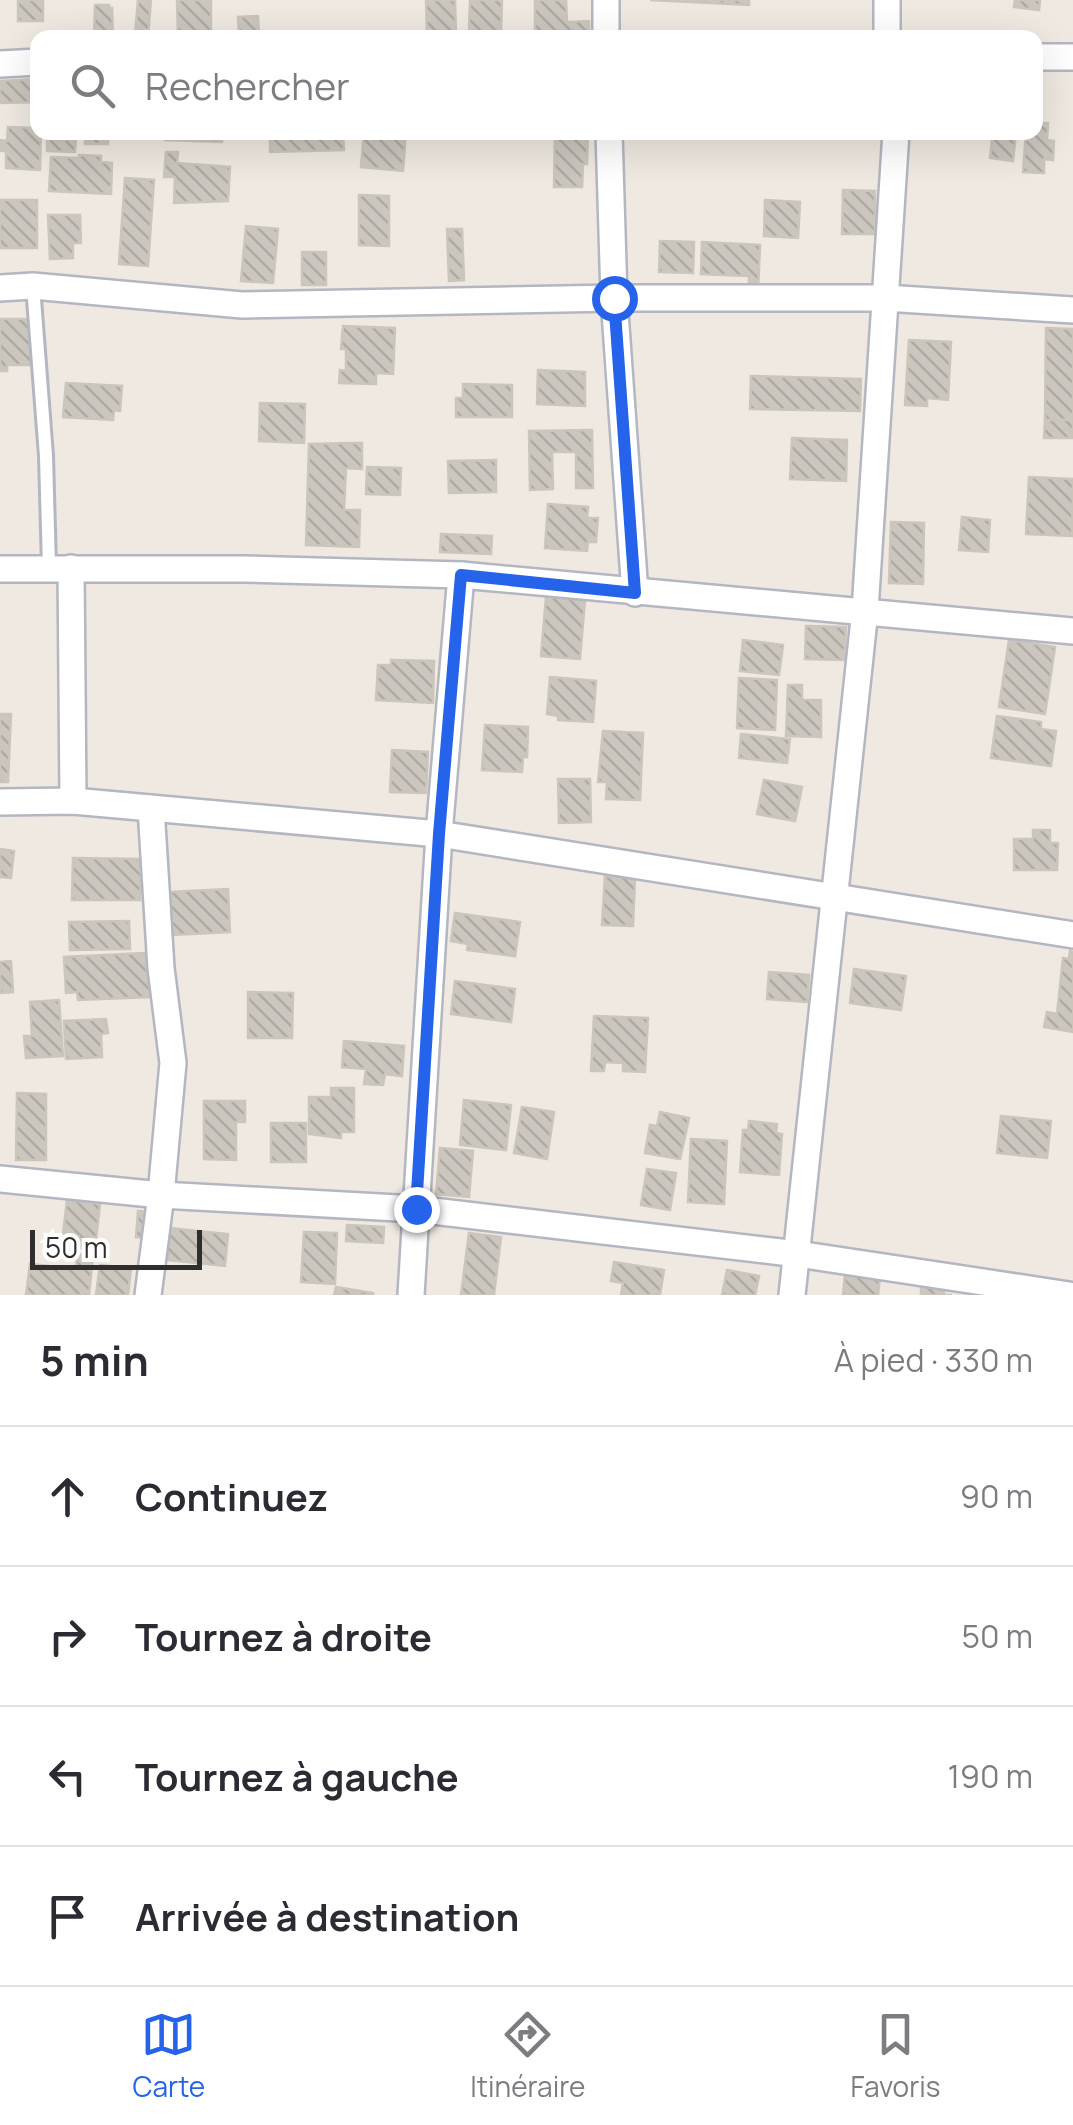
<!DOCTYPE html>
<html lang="fr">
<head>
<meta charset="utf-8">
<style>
	:root { --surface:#fff; --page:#f2f2f3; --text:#2b2b33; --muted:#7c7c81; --line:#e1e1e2; --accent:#2563eb }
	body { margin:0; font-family:Manrope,sans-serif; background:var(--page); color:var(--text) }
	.scale { position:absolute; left:30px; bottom:25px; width:172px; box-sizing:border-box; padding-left:10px; border:5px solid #2e2e2e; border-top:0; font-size:28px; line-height:35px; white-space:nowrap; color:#2e2e2e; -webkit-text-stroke:8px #fff; paint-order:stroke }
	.stop { position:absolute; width:30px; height:30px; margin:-22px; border:8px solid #2563eb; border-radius:50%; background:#fff }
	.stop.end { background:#2563eb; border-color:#fff; box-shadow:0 2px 10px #0008 }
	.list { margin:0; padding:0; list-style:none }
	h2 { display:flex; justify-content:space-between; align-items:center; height:130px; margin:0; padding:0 40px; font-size:42px }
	h2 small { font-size:32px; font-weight:400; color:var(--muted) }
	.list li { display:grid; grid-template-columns:65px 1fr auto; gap:30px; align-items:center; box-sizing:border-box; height:140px; padding:0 40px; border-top:2px solid var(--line) }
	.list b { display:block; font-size:38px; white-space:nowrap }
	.list em { font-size:32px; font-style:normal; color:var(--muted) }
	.icon { flex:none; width:55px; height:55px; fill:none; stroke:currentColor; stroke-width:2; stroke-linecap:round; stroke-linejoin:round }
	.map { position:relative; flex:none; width:1073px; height:1295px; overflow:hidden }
	.search { position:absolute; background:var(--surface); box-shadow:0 10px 40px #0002; left:30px; right:30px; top:30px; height:110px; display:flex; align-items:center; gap:25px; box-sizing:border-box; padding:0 35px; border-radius:20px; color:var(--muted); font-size:38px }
	.sheet { height:690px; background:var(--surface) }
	nav { display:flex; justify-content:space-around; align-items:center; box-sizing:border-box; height:140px; border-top:2px solid var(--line); background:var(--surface); font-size:28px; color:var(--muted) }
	nav a { display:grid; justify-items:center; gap:5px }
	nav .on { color:var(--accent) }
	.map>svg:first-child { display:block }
	.building { fill:url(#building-back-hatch); stroke:#cbc5ba; stroke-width:2.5 }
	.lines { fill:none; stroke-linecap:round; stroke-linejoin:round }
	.service-casing { stroke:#b4b7c1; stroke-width:18 }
	.minor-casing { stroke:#b4b7c1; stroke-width:30 }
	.service { stroke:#fff; stroke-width:12 }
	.minor { stroke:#fff; stroke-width:25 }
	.route { stroke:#2563eb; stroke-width:12 }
</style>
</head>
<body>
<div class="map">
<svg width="1073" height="1295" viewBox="0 0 1073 1295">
	<defs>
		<pattern id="building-back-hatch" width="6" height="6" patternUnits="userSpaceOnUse" patternTransform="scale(2.5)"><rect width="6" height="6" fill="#cbc7bf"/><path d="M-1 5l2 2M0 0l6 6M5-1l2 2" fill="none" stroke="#afaba4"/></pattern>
	</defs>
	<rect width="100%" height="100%" fill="#efe9e1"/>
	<!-- building -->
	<g class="building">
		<rect x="18" y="0" width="25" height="21"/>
		<path d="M138,0H151L148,36L135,35Z"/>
		<path d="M177,0H211V38H178Z"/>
		<path d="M426,0H455L456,33L427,34Z"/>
		<path d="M470,0H502L501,31H469Z"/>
		<path d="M535,0H566L567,22H572V35L535,36Z"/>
		<path d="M650,0H749V5Z"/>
		<path d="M1015,0H1040L1039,10L1014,7Z"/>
		<path d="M95,5H109V8H112L113,38H94Z"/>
		<path d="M258,16L259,38H239L238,17Z"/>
		<path d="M589,21V38H563L572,35V22Z"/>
		<path d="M38,79V102L0,103V81Z"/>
		<path d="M1036,123H1048L1047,140L1054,141L1053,160L1044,159V173L1023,172L1026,132H1036Z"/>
		<path d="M8,127L38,128V132H41L40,170L6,168V151H0V140L7,141Z"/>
		<rect x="85" y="132" width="23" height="12"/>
		<path d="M165,132H222V142L165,140Z"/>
		<path d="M270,132H343L344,150L270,152Z"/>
		<path d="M364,132H406L403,171L361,167Z"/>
		<path d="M555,132H588L587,164H583L582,187H554Z"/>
		<path d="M993,132H1016L1013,161L990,158Z"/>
		<path d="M67,136L76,137L75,152L47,151V139L66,140Z"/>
		<path d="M166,152H178L177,163L230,167L228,201L174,203L175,177H164Z"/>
		<path d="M79,155L101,156V162L112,163L111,194L49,191L51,157L79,158Z"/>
		<path d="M125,178L154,180L148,266L119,264Z"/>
		<path d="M843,190L875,191V234H842Z"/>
		<path d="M359,195L389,196V246L359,245Z"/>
		<rect x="0" y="200" width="37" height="48"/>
		<path d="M765,200L800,202L798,238L764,236Z"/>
		<path d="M48,215H80L81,243H73V258L50,259Z"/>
		<path d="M246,226L278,229L273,283L241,281Z"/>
		<path d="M447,229H462L464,280L449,281Z"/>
		<path d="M660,241L694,242L693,273L659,272Z"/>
		<path d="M702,242L760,245L758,292H749V276L701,274Z"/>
		<rect x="302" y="252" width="24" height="33"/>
		<path d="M0,319H33L34,365H7V371H0Z"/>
		<path d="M343,326L395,328L393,374L376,373V384L339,383L340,370L346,371V349H341Z"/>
		<path d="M1046,328L1073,329V420H1045Z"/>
		<path d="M909,340L951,342L948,400L927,398V406L905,405Z"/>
		<path d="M538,370L585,372V406L537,404Z"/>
		<path d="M751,376L861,379L860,411L750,409Z"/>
		<path d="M66,383L122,386L120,411L114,410L113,420L63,417Z"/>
		<path d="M463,384L512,385V417H456V398H463Z"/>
		<path d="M260,403L305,404L304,443L259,441Z"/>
		<path d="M1045,420H1073V438H1044Z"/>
		<path d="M592,430L593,488H576V452H552L553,489L530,490L529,431Z"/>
		<path d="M792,438L847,440L846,481L790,479Z"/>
		<path d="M350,443H362V469L346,468L344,510H360L359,547L306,545L309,444Z"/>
		<path d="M496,460V492L449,493L448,461Z"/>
		<path d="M367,467L401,468L400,495L366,494Z"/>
		<path d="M1029,477L1073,479L1072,536L1026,534Z"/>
		<path d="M548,504L588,507L587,518H598L596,542H588L587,551L545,548Z"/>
		<path d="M962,517L990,520L988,552L959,550Z"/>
		<path d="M891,522L924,523L923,584L889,583Z"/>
		<path d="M441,534L492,536L491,554L440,552Z"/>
		<path d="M546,597L585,600L580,659L541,656Z"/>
		<path d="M806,626L846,627L844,660L805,659Z"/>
		<path d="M743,640L783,645L779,675L740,671Z"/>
		<path d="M1009,640L1055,647L1045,714L999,707Z"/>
		<path d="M391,660L434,661L433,703L376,700L378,665H391Z"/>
		<path d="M550,677L596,681L593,722L558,720V716L547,714Z"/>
		<path d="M739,678L777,680L775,730L737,728Z"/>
		<path d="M788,685H802V700H821V737L786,736Z"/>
		<path d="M0,714H11L8,782H0Z"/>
		<path d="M997,716L1041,722V729L1056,731L1051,766L991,758Z"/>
		<path d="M485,725L528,727L527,757H523L522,772L482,770Z"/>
		<path d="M603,731L643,733L640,800L606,799L607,782H598Z"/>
		<path d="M741,734L790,739L787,763L739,758Z"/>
		<path d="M392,750L428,752L426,793L390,792Z"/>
		<path d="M558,779H590L591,822L559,823Z"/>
		<path d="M764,780L802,787L795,821L757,814Z"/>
		<path d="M1033,830H1050V843H1058L1057,870H1014V839H1033Z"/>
		<path d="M0,849L14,851L11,878L0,877Z"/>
		<path d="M73,858L141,859L140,900H72Z"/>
		<path d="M605,876L635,878L633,926L602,925Z"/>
		<path d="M228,889L230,932L172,935L170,892Z"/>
		<path d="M455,913L520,922L515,956L467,950L468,944L451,941Z"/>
		<path d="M129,921L130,949L70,950L69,922Z"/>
		<path d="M1070,951L1073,952V1032L1044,1027L1047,1012L1057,1014L1063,958L1069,959Z"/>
		<path d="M144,953L151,997L78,1000L77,992L66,993L64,957Z"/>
		<path d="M11,961L13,992L0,993V962Z"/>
		<path d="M854,969L906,976L901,1010L850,1003Z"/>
		<path d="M769,972L809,975L807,1002L767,999Z"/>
		<path d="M455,981L515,989L511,1022L451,1014Z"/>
		<path d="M248,992L293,993L292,1038H248Z"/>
		<path d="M59,1000L63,1056L26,1058L24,1036H32L30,1002Z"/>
		<path d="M594,1016L648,1018L645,1072L623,1071V1063L605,1062L604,1071H591Z"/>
		<path d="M106,1019L108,1033L101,1034L102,1057L66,1059L64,1021Z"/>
		<path d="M344,1041L404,1046L402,1076L385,1074L383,1085L364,1084L366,1069L342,1067Z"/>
		<path d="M331,1088H354V1132H341V1138L309,1134V1097H331Z"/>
		<path d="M17,1093L46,1094V1160H16Z"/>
		<path d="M464,1100L511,1105L506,1150L460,1145Z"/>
		<path d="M204,1101H245V1122H236V1160L204,1159Z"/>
		<path d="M522,1107L554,1112L547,1159L514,1153Z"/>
		<path d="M660,1112L689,1118L680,1159L645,1153L650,1125L657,1126Z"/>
		<path d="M1001,1116L1051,1121L1047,1158L997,1153Z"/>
		<path d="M749,1121L777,1124L776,1133L782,1134L779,1175L740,1172L743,1130H748Z"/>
		<rect x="271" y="1123" width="35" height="39"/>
		<path d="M691,1139L727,1141L724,1204L688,1202Z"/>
		<path d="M440,1148L473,1151L469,1197L436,1194Z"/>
		<path d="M647,1169L676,1173L670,1210L641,1205Z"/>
		<path d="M67,1200L100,1204L95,1249L77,1248L79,1236L63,1234Z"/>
		<path d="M138,1211L150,1212L147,1238L136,1237Z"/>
		<path d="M347,1225L384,1227L383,1243L346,1241Z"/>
		<path d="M169,1228L228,1234L225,1266L166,1260Z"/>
		<path d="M304,1232L337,1233L335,1284L301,1282Z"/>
		<path d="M469,1233L501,1237L494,1295H461Z"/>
		<path d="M77,1254L93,1256L89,1295H26L30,1264L76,1269Z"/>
		<path d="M614,1262L664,1270L660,1295H621L623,1283L611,1281Z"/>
		<path d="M846,1263L881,1267L878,1295H843Z"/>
		<path d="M100,1265L131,1268L128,1295H96Z"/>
		<path d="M727,1270L759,1276L755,1295H722Z"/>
		<path d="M921,1284H944V1295H952H921Z"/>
		<path d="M336,1287L373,1293V1295H334Z"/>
	</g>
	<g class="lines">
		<!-- service casing -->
		<g class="service-casing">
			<path id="service" d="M33,286L46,456L49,567"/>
		</g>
		<!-- minor casing -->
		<g class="minor-casing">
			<g id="minor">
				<path d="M606,0V38"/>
				<path d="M887,0V38"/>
				<path d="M1036,57H1073"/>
				<path d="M0,64L38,62"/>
				<path d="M609,132L614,298L635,593"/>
				<path d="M0,288L33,286L242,305L614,298H885L1073,310"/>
				<path d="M71,568L73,801"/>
				<path d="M0,569H243L461,575L1073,631"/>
				<path d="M0,802L73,801L439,834L1073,935"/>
				<path d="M0,1179L161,1195L416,1209L798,1254L1069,1295"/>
				<path d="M148,1295L161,1195L173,1063L161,968L151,808"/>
				<path d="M411,1295L439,834L461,575"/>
				<path d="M792,1295L865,610L896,132"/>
			</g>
		</g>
		<!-- service -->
		<use href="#service" class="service"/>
		<!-- minor -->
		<use href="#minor" class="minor"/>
	</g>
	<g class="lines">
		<!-- route -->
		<path class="route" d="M416,1209L439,834L461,575L635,593L614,298"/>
	</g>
</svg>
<div class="scale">50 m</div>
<div class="stop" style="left:614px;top:298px"></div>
<div class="stop end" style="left:416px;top:1209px"></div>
<div class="search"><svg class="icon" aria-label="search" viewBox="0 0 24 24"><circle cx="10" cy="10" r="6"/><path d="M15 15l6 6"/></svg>Rechercher</div>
</div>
<section class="sheet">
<h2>5 min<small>À pied · 330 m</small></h2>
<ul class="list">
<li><svg class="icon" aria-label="ahead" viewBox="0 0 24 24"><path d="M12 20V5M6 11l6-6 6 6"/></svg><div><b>Continuez</b></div><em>90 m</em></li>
<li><svg class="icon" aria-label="right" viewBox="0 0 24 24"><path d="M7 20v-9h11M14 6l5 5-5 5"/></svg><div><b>Tournez à droite</b></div><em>50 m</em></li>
<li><svg class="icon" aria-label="left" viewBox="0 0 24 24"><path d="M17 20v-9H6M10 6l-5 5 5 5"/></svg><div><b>Tournez à gauche</b></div><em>190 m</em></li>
<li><svg class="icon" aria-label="arrive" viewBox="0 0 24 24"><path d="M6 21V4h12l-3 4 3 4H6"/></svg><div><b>Arrivée à destination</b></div></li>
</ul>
</section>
<nav>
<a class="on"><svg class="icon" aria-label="map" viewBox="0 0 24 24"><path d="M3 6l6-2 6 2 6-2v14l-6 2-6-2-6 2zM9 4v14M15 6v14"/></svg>Carte</a>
<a><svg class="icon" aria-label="directions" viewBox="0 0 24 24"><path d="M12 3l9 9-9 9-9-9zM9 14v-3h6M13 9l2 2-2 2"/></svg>Itinéraire</a>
<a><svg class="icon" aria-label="saved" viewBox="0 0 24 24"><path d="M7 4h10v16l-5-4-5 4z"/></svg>Favoris</a>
</nav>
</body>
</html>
